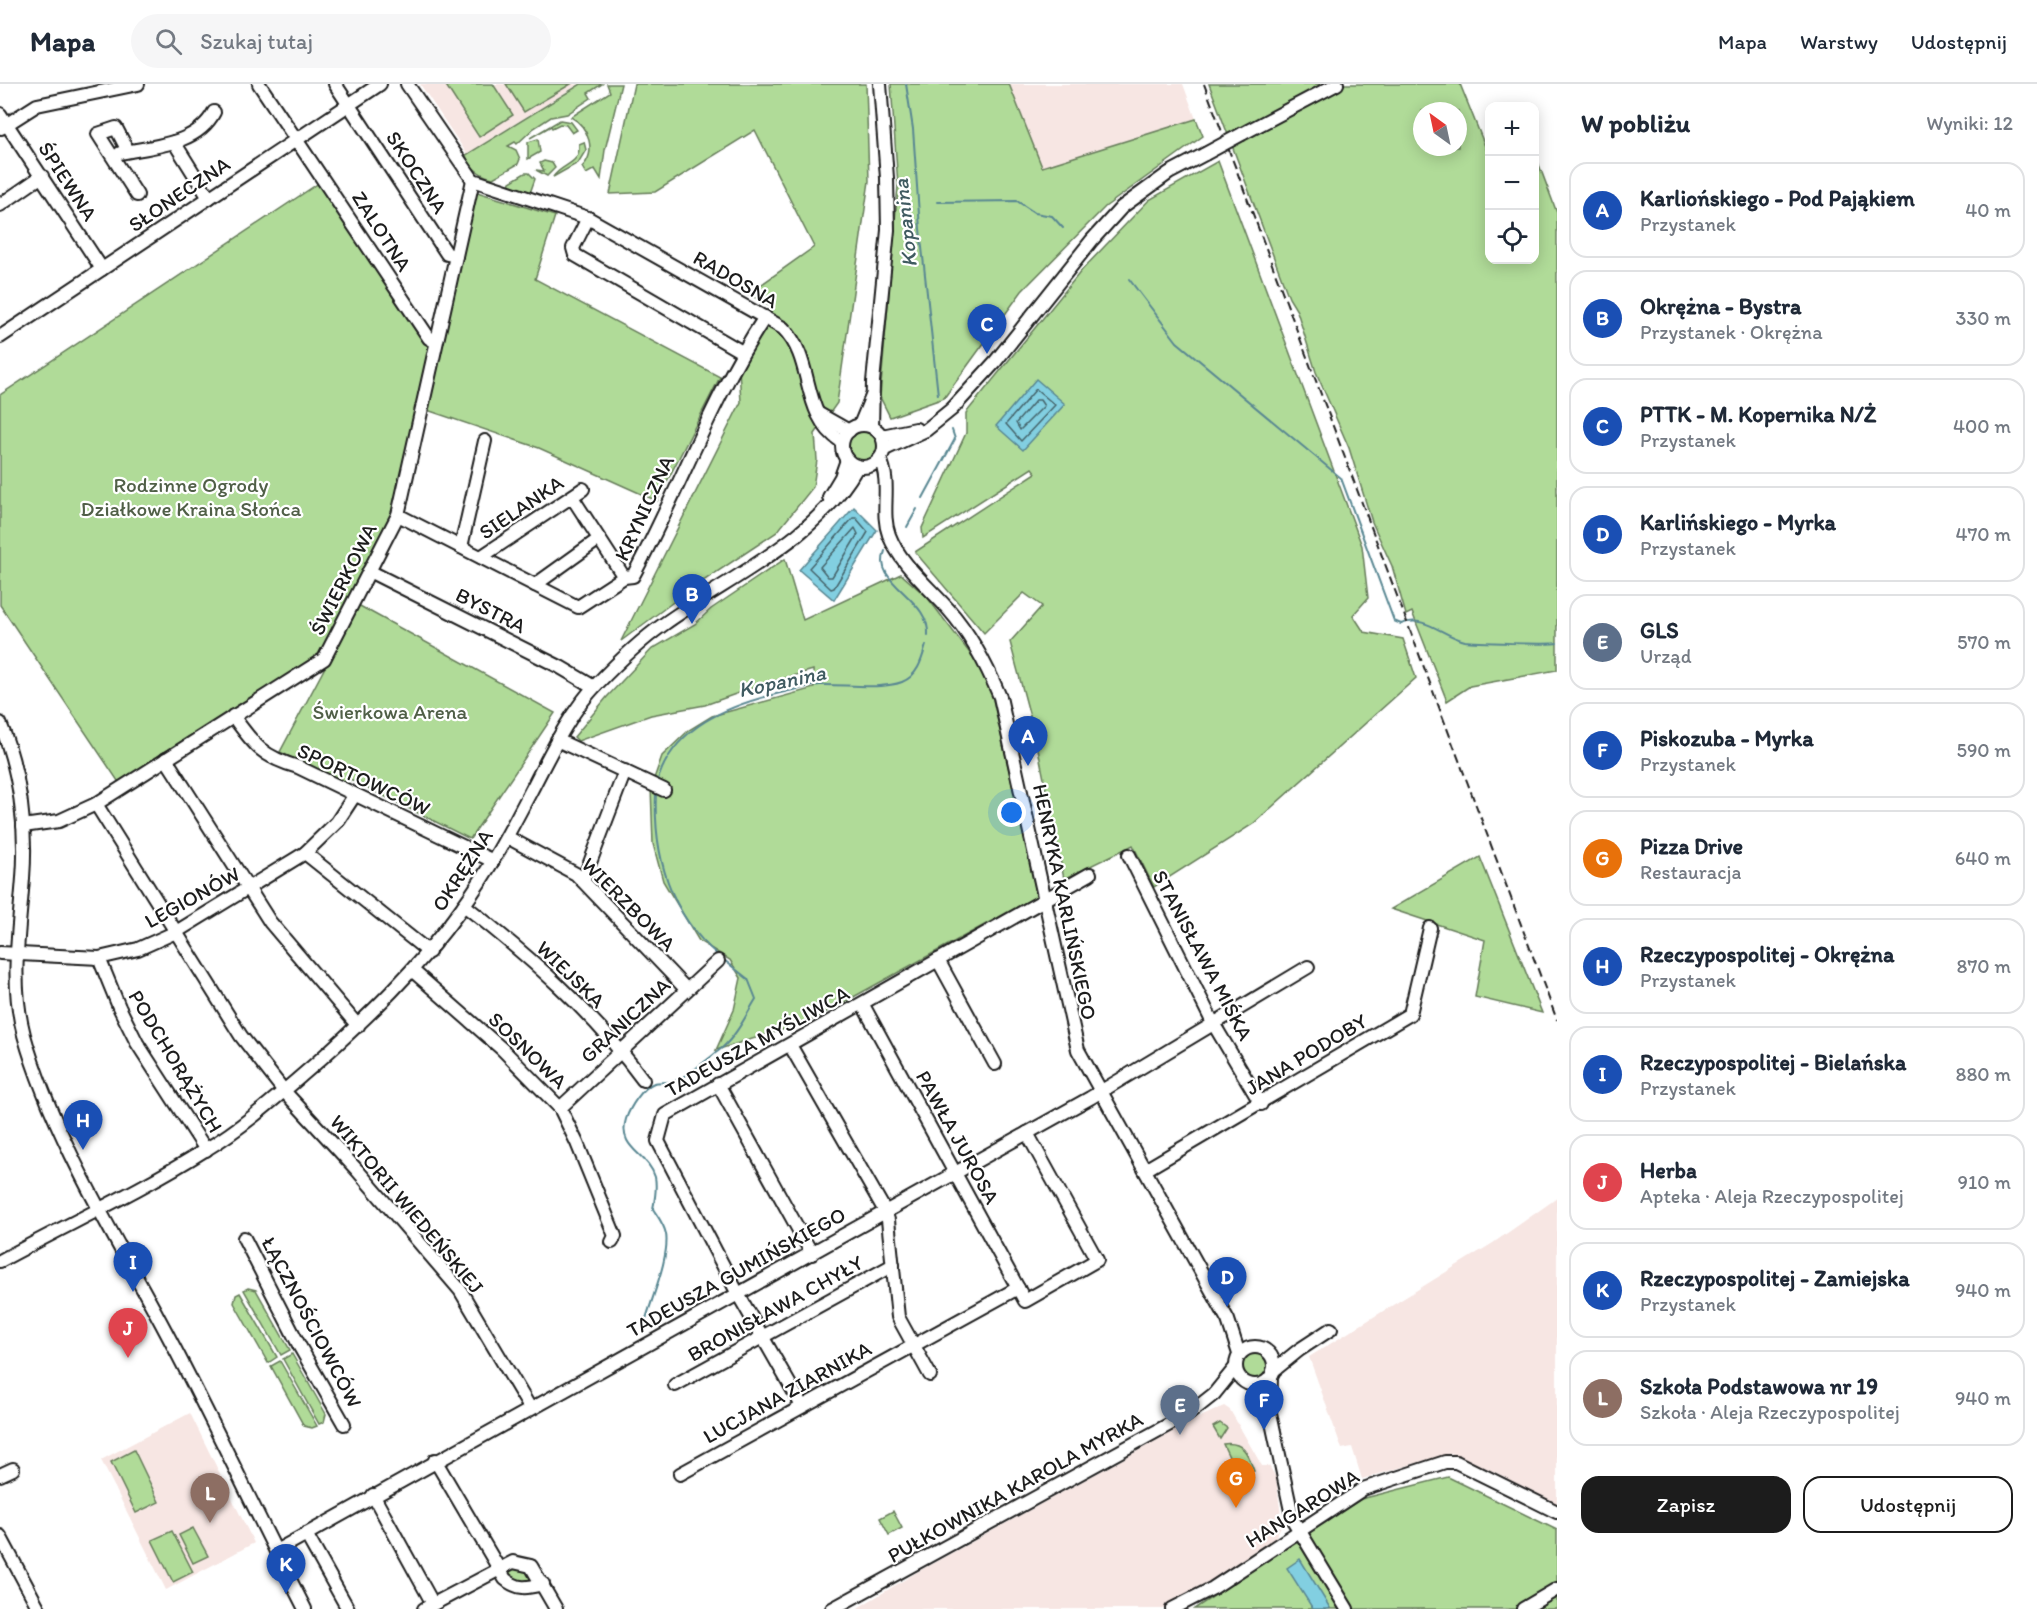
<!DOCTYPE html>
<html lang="pl">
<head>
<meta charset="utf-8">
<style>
	:root { --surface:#fff; --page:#f6f6f7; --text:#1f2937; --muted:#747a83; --line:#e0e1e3; --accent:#1c1c1c }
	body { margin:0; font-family:Itim,sans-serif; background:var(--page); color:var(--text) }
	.controls { position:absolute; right:18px; top:18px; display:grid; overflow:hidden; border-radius:12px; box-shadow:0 3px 15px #0003 }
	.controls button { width:54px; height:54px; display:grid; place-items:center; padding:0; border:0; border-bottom:2px solid var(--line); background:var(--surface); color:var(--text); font:30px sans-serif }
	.compass { position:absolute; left:1413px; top:18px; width:54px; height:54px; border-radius:50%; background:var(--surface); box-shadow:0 3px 15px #0003; rotate:327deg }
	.you { position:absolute; left:1012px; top:729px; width:21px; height:21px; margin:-15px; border:4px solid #fff; border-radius:50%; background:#1a73e8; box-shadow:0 0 0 9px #1a73e833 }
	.badge { display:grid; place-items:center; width:39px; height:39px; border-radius:50%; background:var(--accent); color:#fff; font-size:20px; font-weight:700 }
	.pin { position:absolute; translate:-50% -50px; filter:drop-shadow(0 2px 3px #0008) }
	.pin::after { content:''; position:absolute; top:32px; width:21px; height:18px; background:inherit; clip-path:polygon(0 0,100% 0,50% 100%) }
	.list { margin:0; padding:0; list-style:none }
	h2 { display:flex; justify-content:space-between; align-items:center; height:78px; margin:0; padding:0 24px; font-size:26px }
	h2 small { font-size:20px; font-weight:400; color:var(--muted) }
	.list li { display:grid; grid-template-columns:39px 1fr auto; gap:18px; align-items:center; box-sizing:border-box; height:96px; margin:0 12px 12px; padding:0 12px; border:2px solid var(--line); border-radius:18px }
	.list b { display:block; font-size:22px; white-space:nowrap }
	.list p { margin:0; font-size:20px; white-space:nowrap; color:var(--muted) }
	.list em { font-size:20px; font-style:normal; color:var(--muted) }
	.actions { display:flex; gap:12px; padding:18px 24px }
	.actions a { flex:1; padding:14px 0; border:2px solid var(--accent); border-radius:18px; text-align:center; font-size:21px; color:var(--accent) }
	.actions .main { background:var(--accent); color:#fff }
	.icon { flex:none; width:33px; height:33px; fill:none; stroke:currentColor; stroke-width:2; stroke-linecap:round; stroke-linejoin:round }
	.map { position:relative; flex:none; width:1557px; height:1525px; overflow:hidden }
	header { display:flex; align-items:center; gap:36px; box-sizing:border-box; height:84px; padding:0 30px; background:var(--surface); border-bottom:2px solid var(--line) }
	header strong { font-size:28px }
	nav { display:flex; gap:33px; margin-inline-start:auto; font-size:21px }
	.search { width:420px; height:54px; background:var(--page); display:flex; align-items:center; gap:15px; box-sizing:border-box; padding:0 21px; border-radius:33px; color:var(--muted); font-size:22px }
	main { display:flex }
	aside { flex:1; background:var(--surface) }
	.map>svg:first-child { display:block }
	.built { fill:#f7e6e3 }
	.green { fill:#b0db98; stroke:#667c5a; stroke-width:1.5; fill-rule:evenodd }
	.water { fill:#82cfe1; stroke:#598792; stroke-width:1.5 }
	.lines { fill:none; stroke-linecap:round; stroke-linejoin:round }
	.shore { stroke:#45646b; stroke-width:1.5 }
	.stream { stroke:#598792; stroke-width:2 }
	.minor-casing { stroke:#1c1c1c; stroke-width:16 }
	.minor { stroke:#fff; stroke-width:12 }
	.rail { stroke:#1c1c1c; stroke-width:2; stroke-dasharray:9 4.5; stroke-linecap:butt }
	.minor-bridge-casing { stroke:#1c1c1c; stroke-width:16; stroke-linecap:butt }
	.minor-bridge { stroke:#fff; stroke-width:12 }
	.labels { text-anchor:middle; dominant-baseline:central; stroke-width:4.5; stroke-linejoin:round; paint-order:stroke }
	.street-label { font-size:21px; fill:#1c1c1c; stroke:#fff }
	.park-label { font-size:21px; fill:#505f47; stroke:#fff }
	.water-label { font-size:22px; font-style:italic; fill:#405b61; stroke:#fff }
</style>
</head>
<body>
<header>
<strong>Mapa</strong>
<div class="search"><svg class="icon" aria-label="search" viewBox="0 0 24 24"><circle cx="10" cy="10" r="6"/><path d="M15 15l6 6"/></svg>Szukaj tutaj</div>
<nav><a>Mapa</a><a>Warstwy</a><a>Udostępnij</a></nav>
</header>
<main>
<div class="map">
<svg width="1557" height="1525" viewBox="0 0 1557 1525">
	<rect width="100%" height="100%" fill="#fff"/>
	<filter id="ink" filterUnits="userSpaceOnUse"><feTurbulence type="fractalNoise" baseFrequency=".0167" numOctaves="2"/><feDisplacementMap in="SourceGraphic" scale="12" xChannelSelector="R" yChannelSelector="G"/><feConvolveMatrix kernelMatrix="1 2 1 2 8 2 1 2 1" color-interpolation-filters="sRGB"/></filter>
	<g filter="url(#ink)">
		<!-- built -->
		<g class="built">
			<path d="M420,0H579L467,70Z"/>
			<path d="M1009,0H1183L1196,35L1042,83Z"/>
			<path d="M1557,1114V1422L1497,1389L1451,1369L1362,1395L1352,1363L1342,1365L1309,1273L1493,1159Z"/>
			<path d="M1224,1322L1230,1326L1262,1382H1269L1276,1393L1282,1440L1273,1458L1191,1512L1163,1525H856L919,1487L1192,1337Z"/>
			<path d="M190,1329L254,1459L166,1506L101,1376Z"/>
		</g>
		<!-- green -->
		<g class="green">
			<path d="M445,0H493L513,31L479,53Z"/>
			<path d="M506,0H571L524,28Z"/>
			<path d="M581,0H602L588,9L591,14L567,30L551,33L534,44L517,60L515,58L508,62L516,66L520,75L518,80L493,94C482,92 468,83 466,71Z"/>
			<path d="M607,0H621L605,66L601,95L595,85L586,90L582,83C597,68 589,43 571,33L610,8Z"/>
			<path d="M634,0H866L869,97L837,319L815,350L817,376L813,403L777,448L688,507L621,557L741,318L739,284L772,222L748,210L814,163L755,46L655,108L610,110Z"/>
			<path d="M891,0H1009L1042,83L1196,35L1203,52L1105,123L1022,207L944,314L890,333L880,313L898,102Z"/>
			<path d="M1209,0H1460L1487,67H1489L1490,176H1534L1535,70L1557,129V586L1470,602L1447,617L1412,528L1406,531L1392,482L1372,438L1349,364L1316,288L1297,227L1289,214ZM1422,27H1458V63H1422Z"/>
			<path d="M560,36L571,38L577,46L572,49L566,41L560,40L552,44L551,42L530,54Z"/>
			<path d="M538,55L540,68L528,75V58Z"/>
			<path d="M584,58L586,66L578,79L553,93C562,79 581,81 579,60Z"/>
			<path d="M544,77L552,79L555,84L547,92L536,86L544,87L540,79Z"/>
			<path d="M1218,77L1362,462L1368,514L1353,531L1364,548L1403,555L1416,594L1253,740L1154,803L1133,761L1064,795L1036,655L1010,558L1042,522L1024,509L984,549L915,468L1036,389L1032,384L923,454L922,444L966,349V329L1082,186L1149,116Z"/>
			<path d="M525,89H529L535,95L530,109L509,102L510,98Z"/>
			<path d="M322,97L432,264L393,432L322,573L120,700L0,521V311Z"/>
			<path d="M477,108L555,132L535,195L720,293L657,417L539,364L427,326L471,115Z"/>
			<circle cx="863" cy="362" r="14"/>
			<path d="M785,475L803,536L901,490L927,513L988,593L1037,812L808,938L716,966L734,926L741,894L730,876L699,857L663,797L653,760L651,703L662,672L689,646L712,632L814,604L813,586L761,601L705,621L651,631L578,657L574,653L607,613L652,565L695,540L711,525Z"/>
			<path d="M358,521L555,629L470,755L350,695L347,700L280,668Z"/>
			<path d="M1480,773L1542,929L1475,913L1485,856L1391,825Z"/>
			<path d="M248,1204L256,1206L290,1266L281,1271L244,1206Z"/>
			<path d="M240,1209L277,1273L268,1279L234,1219L236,1211Z"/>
			<circle cx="1254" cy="1282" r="13"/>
			<path d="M292,1270L326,1330L324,1338L319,1340L283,1275Z"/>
			<path d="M280,1277L317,1342L312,1344L304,1342L271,1282Z"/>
			<path d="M1220,1339L1227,1344L1220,1355L1213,1343Z"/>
			<path d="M1223,1360C1244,1357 1248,1370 1254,1387L1238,1392Z"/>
			<path d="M134,1366L159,1418L136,1429L111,1378Z"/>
			<path d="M1448,1393L1557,1446V1525H1194L1361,1415Z"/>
			<path d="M893,1427L902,1444L889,1451L880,1434Z"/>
			<path d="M193,1444L208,1472L193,1479L179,1451Z"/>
			<path d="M172,1447L193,1488L173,1498L152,1456Z"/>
			<path d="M521,1482L536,1495L527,1500L508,1493V1483Z"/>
		</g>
		<!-- water -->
		<g class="water">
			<path d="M1036,295L1065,320L1023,366L996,342Z"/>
			<path d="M854,423L877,446L834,516L799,486Z"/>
			<path d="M1300,1475L1330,1524L1329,1525H1313L1287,1484Z"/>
		</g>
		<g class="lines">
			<!-- shore -->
			<g class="shore">
				<path d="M1036,305L1055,321L1021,357L1006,340Z"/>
				<path d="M1036,316H1040L1044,322L1020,346L1016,339Z"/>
				<path d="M853,434H856L868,448L834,504L831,505L809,484Z"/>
				<path d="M855,444L858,450L832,493H828L820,483Z"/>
			</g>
			<!-- stream -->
			<g class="stream">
				<path d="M906,0L913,45L920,145L938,311"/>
				<path d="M937,118L1017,117L1035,129L1052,132L1063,144"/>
				<path d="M1129,195L1177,258L1341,394L1394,537L1401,540C1425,530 1442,552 1465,557C1472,558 1552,561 1557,559"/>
				<path d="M923,414L955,355L952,346"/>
				<path d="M907,443L917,425"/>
				<path d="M885,467C871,500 931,514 928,552"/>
				<path d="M657,699C672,643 729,621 780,609C793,606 807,602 820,601C843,600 881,606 902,598C918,592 922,575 926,561"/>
				<path d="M656,708C653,771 670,831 719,872"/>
				<path d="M644,1242C650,1218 670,1173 666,1150C664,1140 658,1133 653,1125C655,1115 657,1103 655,1093C648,1069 617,1065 626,1035C630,1023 642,1004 654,999C661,997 670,1000 677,996C692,989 709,974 722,964C737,951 746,931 756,915L748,895L724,876"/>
			</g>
			<!-- minor casing -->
			<g class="minor-casing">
				<g id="minor">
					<path d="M259,0L429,254L436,258"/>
					<path d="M335,0L447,170L456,172"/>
					<path d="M407,0L473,96L588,134L783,244C816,277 799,330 842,358"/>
					<path d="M0,30L102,185"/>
					<path d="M1,44L37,21L138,0"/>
					<path d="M1242,50L1337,0"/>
					<path d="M174,58L209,114"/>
					<path d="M128,67L116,44L98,50L137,111"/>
					<path d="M120,69C153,62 197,61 214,28"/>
					<path d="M0,121L42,92"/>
					<path d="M588,134L573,164L575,171L742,268"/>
					<path d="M0,253L380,0"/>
					<path d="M819,330L849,347"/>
					<circle cx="863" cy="362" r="21"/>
					<path d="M860,341L872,312"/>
					<path d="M872,343L873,298L888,146L887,94L880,0"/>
					<path d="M882,352L916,345"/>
					<path d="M885,365L926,346L952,325L995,278L1092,156L1122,123L1169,89L1205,70"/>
					<path d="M880,375C892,400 880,427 889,451C900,480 929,503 949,526C972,552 987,582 1000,613L1078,966L1228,1236L1239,1270"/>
					<path d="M572,413L624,493"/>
					<path d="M829,413L841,393L847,376"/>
					<path d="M398,431L578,523L624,493L633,492C679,407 711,315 765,233"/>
					<path d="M461,463L485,357"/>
					<path d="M481,473L583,405"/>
					<path d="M369,487L560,583L594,603"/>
					<path d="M535,501L599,455"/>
					<path d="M233,632C254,661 262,673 298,683L493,777"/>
					<path d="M0,639C20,687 27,743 23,794C19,849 10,898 24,951C51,1047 111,1146 158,1233C210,1329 255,1428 305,1525"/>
					<path d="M557,656L664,706"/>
					<path d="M166,675L270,838L358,942"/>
					<path d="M96,720L241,952L284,1007L357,1086L460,1206L530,1324"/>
					<path d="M23,742L59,737L96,720L324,575L398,431L473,96"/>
					<path d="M507,753L576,790L686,905"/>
					<path d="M305,769L429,868"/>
					<path d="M1129,771L1213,939L1261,1020"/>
					<path d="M583,797L625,687"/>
					<path d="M464,821C529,872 594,929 643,996"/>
					<path d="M0,869L99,874L138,865L176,848L305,769L337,738L354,712"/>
					<path d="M99,874L119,923L137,959L206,1066"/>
					<path d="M938,876L995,980"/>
					<path d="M413,887L502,965L560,1024L577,1059L615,1152L612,1158"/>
					<path d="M863,921L1025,1217L1097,1176L1027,1049"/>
					<path d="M790,961L885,1127L888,1136L898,1233L930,1291"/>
					<path d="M718,1000L812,1170"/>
					<path d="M560,1024L718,877"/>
					<path d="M1145,1086L1410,930L1430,844"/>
					<path d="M244,1154L300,1263L344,1340"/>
					<path d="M0,1177C68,1140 140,1107 205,1066C245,1042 279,1011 314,981C371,930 416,887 461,825C490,786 512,743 534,701C552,666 570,628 597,600C618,578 640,557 664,540C731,492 816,456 857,383"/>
					<circle cx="1255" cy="1282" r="19"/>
					<path d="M1273,1287L1299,1266L1331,1245"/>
					<path d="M1271,1292L1270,1329L1293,1436L1347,1525"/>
					<path d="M675,1301L893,1181"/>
					<path d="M802,1322L738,1210L658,1057L665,1031L1090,790"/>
					<path d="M435,1376L505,1495C518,1506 527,1504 543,1500"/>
					<path d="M680,1390L1018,1204"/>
					<path d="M0,1391L13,1385"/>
					<path d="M373,1411L433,1520"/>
					<path d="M306,1450L348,1525"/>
					<path d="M0,1452L39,1525"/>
					<path d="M276,1467L1090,1014L1308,883"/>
					<path d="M424,1525L513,1478L531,1482L556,1525"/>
					<path d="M832,1525L1190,1329L1214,1310L1235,1284"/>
					<path d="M1172,1525L1213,1504L1363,1405L1445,1378H1456L1557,1428"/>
					<path d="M1523,1525L1557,1505"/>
				</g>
			</g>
			<!-- minor -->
			<use href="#minor" class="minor"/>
			<!-- rail -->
			<path class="rail" d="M1204,0L1557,936"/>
			<!-- minor-bridge casing -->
			<g class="minor-bridge-casing">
				<path id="minor-bridge" d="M1205,70L1242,50"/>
			</g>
			<!-- minor-bridge -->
			<use href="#minor-bridge" class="minor-bridge"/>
		</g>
	</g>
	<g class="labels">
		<!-- street labels -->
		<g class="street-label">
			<text transform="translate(417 88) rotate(57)">SKOCZNA</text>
			<text transform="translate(68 97) rotate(57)">ŚPIEWNA</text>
			<text transform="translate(179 110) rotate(-34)">SŁONECZNA</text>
			<text transform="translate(382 147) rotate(57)">ZALOTNA</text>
			<text transform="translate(736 195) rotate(30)">RADOSNA</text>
			<text transform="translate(521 423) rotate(-34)">SIELANKA</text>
			<text transform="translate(644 424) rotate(-65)">KRYNICZNA</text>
			<text transform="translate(343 495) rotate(-63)">ŚWIERKOWA</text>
			<text transform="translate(491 526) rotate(27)">BYSTRA</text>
			<text transform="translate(364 695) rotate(25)">SPORTOWCÓW</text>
			<text transform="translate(462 786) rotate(-57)">OKRĘŻNA</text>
			<text transform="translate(192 813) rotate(-29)">LEGIONÓW</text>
			<text transform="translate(1065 818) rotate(78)">HENRYKA KARLIŃSKIEGO</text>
			<text transform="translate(629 820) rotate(45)">WIERZBOWA</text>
			<text transform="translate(1203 871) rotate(62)">STANISŁAWA MIŚKA</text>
			<text transform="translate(571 890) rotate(44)">WIEJSKA</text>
			<text transform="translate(625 936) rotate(-43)">GRANICZNA</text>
			<text transform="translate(757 957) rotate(-29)">TADEUSZA MYŚLIWCA</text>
			<text transform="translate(528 966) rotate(44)">SOSNOWA</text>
			<text transform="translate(1306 970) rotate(-31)">JANA PODOBY</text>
			<text transform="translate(176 977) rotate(59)">PODCHORĄŻYCH</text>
			<text transform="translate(958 1053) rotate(61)">PAWŁA JUROSA</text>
			<text transform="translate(407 1120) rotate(50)">WIKTORII WIEDEŃSKIEJ</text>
			<text transform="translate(736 1188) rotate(-29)">TADEUSZA GUMIŃSKIEGO</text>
			<text transform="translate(775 1224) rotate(-29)">BRONISŁAWA CHYŁY</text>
			<text transform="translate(312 1238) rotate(62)">ŁĄCZNOŚCIOWCÓW</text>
			<text transform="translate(787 1308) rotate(-29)">LUCJANA ZIARNIKA</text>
			<text transform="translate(1015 1403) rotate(-29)">PUŁKOWNIKA KAROLA MYRKA</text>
			<text transform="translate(1302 1424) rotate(-32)">HANGAROWA</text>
		</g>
		<!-- park labels -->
		<g class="park-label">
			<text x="191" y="400">Rodzinne Ogrody<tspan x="191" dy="24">Działkowe Kraina Słońca</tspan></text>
			<text x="390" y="627">Świerkowa Arena</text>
		</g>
		<!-- water labels -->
		<g class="water-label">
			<text transform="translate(905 139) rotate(-96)">Kopanina</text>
			<text transform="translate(782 597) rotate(-12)">Kopanina</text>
		</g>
	</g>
</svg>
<div class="controls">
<button>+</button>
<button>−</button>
<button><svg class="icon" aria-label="locate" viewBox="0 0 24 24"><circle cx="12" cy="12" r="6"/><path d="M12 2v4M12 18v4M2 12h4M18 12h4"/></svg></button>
</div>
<svg class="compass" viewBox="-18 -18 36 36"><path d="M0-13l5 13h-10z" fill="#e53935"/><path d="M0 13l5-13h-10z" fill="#747a83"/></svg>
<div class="you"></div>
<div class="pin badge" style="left:1028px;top:682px;background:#1a4fb4">A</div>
<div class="pin badge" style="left:692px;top:540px;background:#1a4fb4">B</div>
<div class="pin badge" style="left:987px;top:270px;background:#1a4fb4">C</div>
<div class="pin badge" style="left:1227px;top:1223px;background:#1a4fb4">D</div>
<div class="pin badge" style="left:1180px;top:1351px;background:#5c6f8a">E</div>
<div class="pin badge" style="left:1264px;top:1346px;background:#1a4fb4">F</div>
<div class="pin badge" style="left:1236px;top:1424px;background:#e8710a">G</div>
<div class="pin badge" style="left:83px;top:1066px;background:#1a4fb4">H</div>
<div class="pin badge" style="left:133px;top:1208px;background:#1a4fb4">I</div>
<div class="pin badge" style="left:128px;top:1274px;background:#e0444e">J</div>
<div class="pin badge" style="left:286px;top:1510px;background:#1a4fb4">K</div>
<div class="pin badge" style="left:210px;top:1439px;background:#8d6e63">L</div>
</div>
<aside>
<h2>W pobliżu<small>Wyniki: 12</small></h2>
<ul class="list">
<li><span class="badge" style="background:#1a4fb4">A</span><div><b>Karliońskiego - Pod Pająkiem</b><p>Przystanek</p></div><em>40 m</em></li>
<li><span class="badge" style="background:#1a4fb4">B</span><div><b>Okrężna - Bystra</b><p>Przystanek · Okrężna</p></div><em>330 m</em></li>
<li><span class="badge" style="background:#1a4fb4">C</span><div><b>PTTK - M. Kopernika N/Ż</b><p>Przystanek</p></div><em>400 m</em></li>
<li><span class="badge" style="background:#1a4fb4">D</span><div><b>Karlińskiego - Myrka</b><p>Przystanek</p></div><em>470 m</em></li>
<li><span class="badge" style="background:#5c6f8a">E</span><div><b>GLS</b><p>Urząd</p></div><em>570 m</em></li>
<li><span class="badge" style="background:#1a4fb4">F</span><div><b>Piskozuba - Myrka</b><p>Przystanek</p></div><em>590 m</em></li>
<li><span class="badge" style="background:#e8710a">G</span><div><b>Pizza Drive</b><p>Restauracja</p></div><em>640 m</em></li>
<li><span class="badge" style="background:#1a4fb4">H</span><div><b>Rzeczypospolitej - Okrężna</b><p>Przystanek</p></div><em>870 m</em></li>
<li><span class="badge" style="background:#1a4fb4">I</span><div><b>Rzeczypospolitej - Bielańska</b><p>Przystanek</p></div><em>880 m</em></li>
<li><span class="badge" style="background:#e0444e">J</span><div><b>Herba</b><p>Apteka · Aleja Rzeczypospolitej</p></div><em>910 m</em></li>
<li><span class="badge" style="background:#1a4fb4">K</span><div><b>Rzeczypospolitej - Zamiejska</b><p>Przystanek</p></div><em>940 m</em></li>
<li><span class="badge" style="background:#8d6e63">L</span><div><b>Szkoła Podstawowa nr 19</b><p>Szkoła · Aleja Rzeczypospolitej</p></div><em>940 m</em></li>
</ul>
<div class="actions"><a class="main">Zapisz</a><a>Udostępnij</a></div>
</aside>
</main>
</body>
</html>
